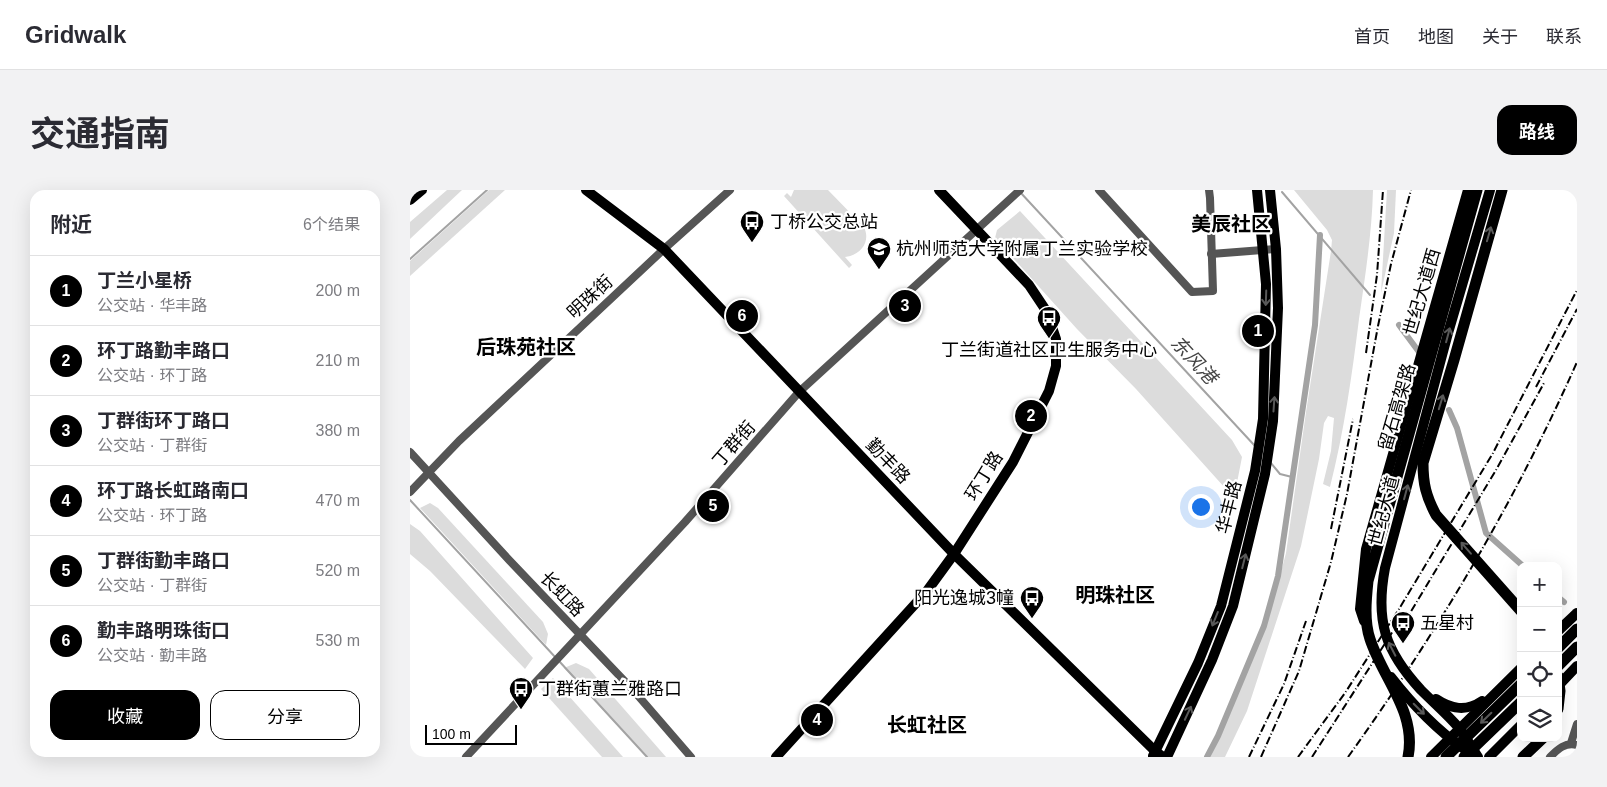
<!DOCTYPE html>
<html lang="zh">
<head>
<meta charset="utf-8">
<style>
	:root { --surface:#fff; --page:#f2f2f3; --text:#2b2b33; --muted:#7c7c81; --line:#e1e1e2; --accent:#000 }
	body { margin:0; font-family:Helvetica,"Noto Sans SC",sans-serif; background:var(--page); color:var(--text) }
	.controls { position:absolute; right:15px; bottom:15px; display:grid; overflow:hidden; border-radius:10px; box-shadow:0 5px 20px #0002 }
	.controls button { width:45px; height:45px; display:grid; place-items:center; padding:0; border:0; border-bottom:1px solid var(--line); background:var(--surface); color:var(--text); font:25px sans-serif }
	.scale { position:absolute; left:15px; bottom:12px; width:92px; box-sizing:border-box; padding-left:5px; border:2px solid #000; border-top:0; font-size:14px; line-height:18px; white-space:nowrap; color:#000; -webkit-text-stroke:4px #fff; paint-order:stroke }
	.you { position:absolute; left:790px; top:316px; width:18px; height:18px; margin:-12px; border:4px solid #fff; border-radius:50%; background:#1a73e8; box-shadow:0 0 0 8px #1a73e833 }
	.badge { display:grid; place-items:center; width:32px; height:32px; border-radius:50%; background:var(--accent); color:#fff; font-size:16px; font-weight:700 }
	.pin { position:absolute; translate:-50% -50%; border:2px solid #fff; box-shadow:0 1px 5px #0006 }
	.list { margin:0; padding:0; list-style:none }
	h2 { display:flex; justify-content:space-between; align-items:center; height:65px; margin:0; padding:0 20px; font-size:21px }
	h2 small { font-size:16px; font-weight:400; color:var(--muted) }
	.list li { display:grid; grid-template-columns:32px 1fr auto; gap:15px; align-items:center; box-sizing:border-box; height:70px; padding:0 20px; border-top:1px solid var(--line) }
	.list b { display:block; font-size:19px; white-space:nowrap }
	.list p { margin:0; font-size:16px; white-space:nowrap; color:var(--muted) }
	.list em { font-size:16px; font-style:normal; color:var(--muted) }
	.actions { display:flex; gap:10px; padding:15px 20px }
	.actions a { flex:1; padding:11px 0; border:1px solid var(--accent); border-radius:15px; text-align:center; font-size:18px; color:var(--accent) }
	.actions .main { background:var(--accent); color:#fff }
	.icon { flex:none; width:28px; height:28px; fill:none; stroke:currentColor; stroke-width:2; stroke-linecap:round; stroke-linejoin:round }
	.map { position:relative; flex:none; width:1167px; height:567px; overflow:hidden; border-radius:15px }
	header { display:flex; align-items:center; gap:30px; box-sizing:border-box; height:70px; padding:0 25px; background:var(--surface); border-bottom:1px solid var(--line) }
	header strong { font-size:24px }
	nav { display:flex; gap:28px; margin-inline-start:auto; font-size:18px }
	.intro { display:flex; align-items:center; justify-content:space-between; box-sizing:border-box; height:120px; padding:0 30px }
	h1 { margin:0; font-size:35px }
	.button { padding:12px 22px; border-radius:15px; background:var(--accent); color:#fff; font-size:18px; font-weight:700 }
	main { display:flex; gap:30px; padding:0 30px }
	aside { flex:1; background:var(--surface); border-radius:15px; box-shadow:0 5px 20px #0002 }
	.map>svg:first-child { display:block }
	.green { fill:#dcdcdc }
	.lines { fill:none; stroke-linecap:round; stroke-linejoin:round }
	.stream { stroke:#a3a3a3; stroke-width:2 }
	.canal { stroke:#a3a3a3; stroke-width:6 }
	.minor { stroke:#555; stroke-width:8 }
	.major { stroke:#000; stroke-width:10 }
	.highway { stroke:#000; stroke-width:11 }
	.rail { stroke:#000; stroke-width:2; stroke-dasharray:8 2.5 1 2.5; stroke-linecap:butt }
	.oneway { stroke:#595959 }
	.labels { text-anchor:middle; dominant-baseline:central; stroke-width:4.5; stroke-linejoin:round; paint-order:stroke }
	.poi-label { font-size:18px; fill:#000; stroke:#fff; text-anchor:start }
	.street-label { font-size:18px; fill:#000; stroke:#fff }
	.water-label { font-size:19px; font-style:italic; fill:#444; stroke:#fff }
	.quarter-label { font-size:20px; font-weight:bold; fill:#000; stroke:#fff }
</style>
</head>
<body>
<header>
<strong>Gridwalk</strong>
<nav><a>首页</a><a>地图</a><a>关于</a><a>联系</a></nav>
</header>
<div class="intro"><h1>交通指南</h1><a class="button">路线</a></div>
<main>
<aside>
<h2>附近<small>6个结果</small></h2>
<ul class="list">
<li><span class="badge">1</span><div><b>丁兰小星桥</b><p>公交站 · 华丰路</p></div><em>200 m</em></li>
<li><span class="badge">2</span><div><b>环丁路勤丰路口</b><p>公交站 · 环丁路</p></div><em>210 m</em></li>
<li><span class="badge">3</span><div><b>丁群街环丁路口</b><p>公交站 · 丁群街</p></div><em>380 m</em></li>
<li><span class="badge">4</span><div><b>环丁路长虹路南口</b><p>公交站 · 环丁路</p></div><em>470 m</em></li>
<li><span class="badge">5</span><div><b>丁群街勤丰路口</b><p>公交站 · 丁群街</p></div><em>520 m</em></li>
<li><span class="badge">6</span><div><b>勤丰路明珠街口</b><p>公交站 · 勤丰路</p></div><em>530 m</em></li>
</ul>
<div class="actions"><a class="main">收藏</a><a>分享</a></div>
</aside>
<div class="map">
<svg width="1167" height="567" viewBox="0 0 1167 567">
	<rect width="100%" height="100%" fill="#fff"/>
	<!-- green -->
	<g class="green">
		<path d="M37,0H52L0,49V32Z"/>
		<path d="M79,0H95L0,86V71Z"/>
		<path d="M384,0H418L454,37C461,52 451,65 435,67L442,75L439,78L374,6L377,3L381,7Z"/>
		<path d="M884,0H963C962,43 955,87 949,129C942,185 934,242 920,297L913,294L921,261L924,228L918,226L914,233L909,269L891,356L837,521L815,567H800L838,479L864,408L876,363L896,222L921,61L922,50L917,40Z"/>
		<path d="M977,0H986L984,43L971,103Z"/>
		<path d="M610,21L822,250L832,267L824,308L726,199L667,139L585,48L587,40Z"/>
		<path d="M20,313L28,318L133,432L138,444L136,455L10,318Z"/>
		<path d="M0,334L10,341L123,468L115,479L20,381L0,364Z"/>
		<path d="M166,473L179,479L256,567H237L154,478Z"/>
		<path d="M143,488L213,567H192L131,499Z"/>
	</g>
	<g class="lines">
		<!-- stream -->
		<g class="stream">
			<path d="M610,2L845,256"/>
			<path d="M872,2L960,105"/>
			<path d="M0,69L77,0"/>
			<path d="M860,272L870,284L882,287"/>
			<path d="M0,310L146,468"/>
			<path d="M149,471L237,567"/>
		</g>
		<!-- canal -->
		<g class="canal">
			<path d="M989,135L1009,162"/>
			<path d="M1039,220L1047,238L1076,343L1113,376"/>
			<path d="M1148,407L1154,412"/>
			<path d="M797,567L808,546L854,436L868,386L905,135L910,45"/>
		</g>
		<!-- minor -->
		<g class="minor">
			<path d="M689,0L782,102L803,101L800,8L799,0"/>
			<path d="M801,64L866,59"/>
			<path d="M0,262L100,371L224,501L281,567"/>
			<path d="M0,302L49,251L254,59L320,0"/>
			<path d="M1161,553L1167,534"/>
			<path d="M56,567L275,332L389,202L610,0"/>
			<path d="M1140,567C1148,559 1155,552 1167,555"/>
		</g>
		<!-- major -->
		<g class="major">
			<path d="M176,0L254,59L544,364L745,561L753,567"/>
			<path d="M0,10L12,0"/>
			<path d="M954,431L950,419L956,359L1058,0"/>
			<path d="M1148,441L1167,423"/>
			<path d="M981,487C1002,514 1026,539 1054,559"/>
			<path d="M1148,496L1167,476"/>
			<path d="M1026,509C1041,519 1056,522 1072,511"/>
			<path d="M743,566L788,473L811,416L845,281L853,229L856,94L847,0"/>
			<path d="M366,567L517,401L544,364L603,272L639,201L646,176V149L637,122L619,95L529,0"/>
			<path d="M757,567L802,470L823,416L855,284L863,231L868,118L866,59L860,0"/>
			<path d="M1021,567L1111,478"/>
			<path d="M1068,567C1062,558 1056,547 1049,538C1038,525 1024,513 1011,500C975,461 965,431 975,378L1038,143L1080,0"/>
			<path d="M1079,567L1111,535"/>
		</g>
		<!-- highway -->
		<g class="highway">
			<path d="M1092,0L1044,170L1013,273C1013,294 1016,306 1026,325L1111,421"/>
			<path d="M1148,458L1167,439"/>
			<path d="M1148,476L1167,457"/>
			<path d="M1148,486L1150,501L1148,519"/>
			<path d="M998,567C1007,522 973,489 960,449C954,431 956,410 958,391L1067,0"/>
			<path d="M1036,567L1111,494"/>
			<path d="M1054,567L1111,512"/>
			<path d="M1113,567L1133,548"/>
		</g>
		<!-- rail -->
		<g class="rail">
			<path d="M956,163L967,85L973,0"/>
			<path d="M1126,197L1167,119"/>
			<path d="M921,339L943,229"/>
			<path d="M994,433L1086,280L1134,193"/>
			<path d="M839,567L874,494L896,431"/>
			<path d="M851,567L889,481L921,372L937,304L968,136L981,74L1001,0"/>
			<path d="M888,567L935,503L989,419L1083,263L1167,100"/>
			<path d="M902,567L994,424"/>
			<path d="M938,567C1027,443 1105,312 1167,172"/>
		</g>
	</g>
	<!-- one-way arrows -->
	<defs><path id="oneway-shaft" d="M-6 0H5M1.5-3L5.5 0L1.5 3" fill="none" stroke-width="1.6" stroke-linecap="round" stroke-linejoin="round" transform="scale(1.25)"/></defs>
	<g class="oneway">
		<use href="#oneway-shaft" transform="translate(1079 44) rotate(-74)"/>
		<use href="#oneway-shaft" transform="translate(856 108) rotate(92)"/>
		<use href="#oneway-shaft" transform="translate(1038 145) rotate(-75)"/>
		<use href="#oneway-shaft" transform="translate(1031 212) rotate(-73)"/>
		<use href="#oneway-shaft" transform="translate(864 214) rotate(-86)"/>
		<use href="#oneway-shaft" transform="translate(996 302) rotate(-75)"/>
		<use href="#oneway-shaft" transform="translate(1056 358) rotate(-131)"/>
		<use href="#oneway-shaft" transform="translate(834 371) rotate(-76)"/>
		<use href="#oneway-shaft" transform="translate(805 429) rotate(112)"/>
		<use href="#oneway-shaft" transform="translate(982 459) rotate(-117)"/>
		<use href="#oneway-shaft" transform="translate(1009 519) rotate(45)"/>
		<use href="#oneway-shaft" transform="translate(778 523) rotate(-65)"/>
		<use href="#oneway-shaft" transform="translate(1076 528) rotate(136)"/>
	</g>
	<!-- icons -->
	<defs>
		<g id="bus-pin" transform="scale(1.25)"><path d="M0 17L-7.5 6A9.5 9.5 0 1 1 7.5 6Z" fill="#000" stroke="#fff"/><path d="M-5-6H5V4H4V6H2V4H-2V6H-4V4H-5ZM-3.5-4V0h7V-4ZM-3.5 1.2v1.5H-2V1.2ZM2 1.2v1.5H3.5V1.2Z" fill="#fff"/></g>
		<g id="school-pin" transform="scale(1.25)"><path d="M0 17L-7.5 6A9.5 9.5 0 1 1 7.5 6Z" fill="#000" stroke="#fff"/><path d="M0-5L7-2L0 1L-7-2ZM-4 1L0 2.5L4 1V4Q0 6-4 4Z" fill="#fff"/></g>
	</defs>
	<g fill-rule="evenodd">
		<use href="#bus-pin" x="342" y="32"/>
		<use href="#school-pin" x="469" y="59"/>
		<use href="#bus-pin" x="639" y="128"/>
		<use href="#bus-pin" x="622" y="408"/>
		<use href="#bus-pin" x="993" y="433"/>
		<use href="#bus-pin" x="111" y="499"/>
	</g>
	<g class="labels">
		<!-- poi labels -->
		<g class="poi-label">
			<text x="360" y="32">丁桥公交总站</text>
			<text x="486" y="59">杭州师范大学附属丁兰实验学校</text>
			<text x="639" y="160" text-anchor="middle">丁兰街道社区卫生服务中心</text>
			<text x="604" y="408" text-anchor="end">阳光逸城3幢</text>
			<text x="1010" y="433">五星村</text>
			<text x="128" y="499">丁群街蕙兰雅路口</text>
		</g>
		<!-- street labels -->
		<g class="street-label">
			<text transform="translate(1012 102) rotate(-74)">世纪大道西</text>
			<text transform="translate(180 107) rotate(-43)">明珠街</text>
			<text transform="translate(987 217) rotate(-74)">留石高架路</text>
			<text transform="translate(324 254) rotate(-49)">丁群街</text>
			<text transform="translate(478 271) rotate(46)">勤丰路</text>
			<text transform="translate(574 286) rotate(-58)">环丁路</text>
			<text transform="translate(819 317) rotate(-76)">华丰路</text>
			<text transform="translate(974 321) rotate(-75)">世纪大道</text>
			<text transform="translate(152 404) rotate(46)">长虹路</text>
		</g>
		<!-- water labels -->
		<g class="water-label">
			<text transform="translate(784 170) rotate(47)">东风港</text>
		</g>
		<!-- quarter labels -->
		<g class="quarter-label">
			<text x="821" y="34">美辰社区</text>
			<text x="116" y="157">后珠苑社区</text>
			<text x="705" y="405">明珠社区</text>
			<text x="517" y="535">长虹社区</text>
		</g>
	</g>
</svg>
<div class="controls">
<button>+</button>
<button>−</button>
<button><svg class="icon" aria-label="locate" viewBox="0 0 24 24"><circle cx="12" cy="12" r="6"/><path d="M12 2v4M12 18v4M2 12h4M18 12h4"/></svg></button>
<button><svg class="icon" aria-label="layers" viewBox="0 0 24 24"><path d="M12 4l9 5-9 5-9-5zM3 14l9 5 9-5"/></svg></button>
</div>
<div class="scale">100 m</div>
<div class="you"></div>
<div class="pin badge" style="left:848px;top:141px">1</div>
<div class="pin badge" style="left:621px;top:226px">2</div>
<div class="pin badge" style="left:495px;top:116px">3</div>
<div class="pin badge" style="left:407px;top:530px">4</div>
<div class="pin badge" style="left:303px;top:316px">5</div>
<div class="pin badge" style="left:332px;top:126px">6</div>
</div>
</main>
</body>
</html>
